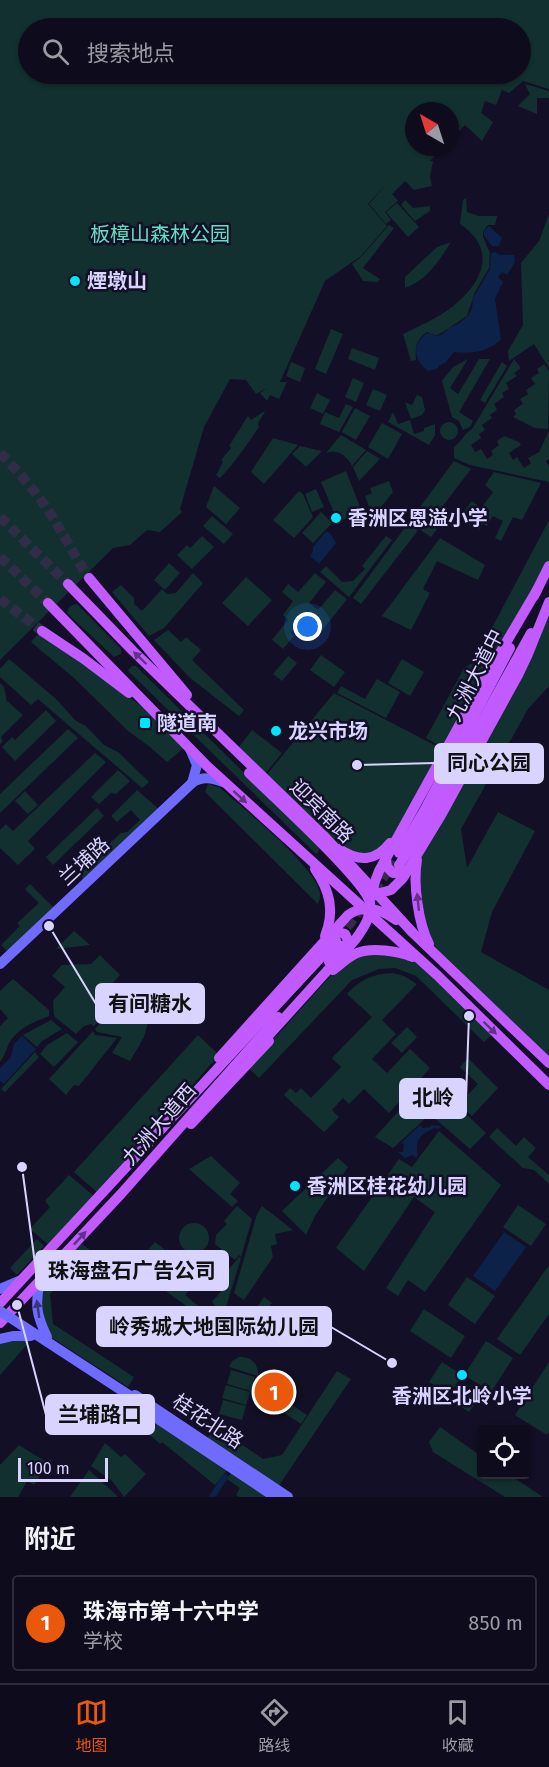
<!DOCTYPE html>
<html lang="zh">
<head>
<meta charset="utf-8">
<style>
	:root { --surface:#0e0b1c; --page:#1c1929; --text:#f1f3f6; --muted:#9b9ba3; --line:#2e2b3b; --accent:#ea580c }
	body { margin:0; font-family:"Fira Sans","Noto Sans SC",sans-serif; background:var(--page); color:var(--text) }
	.controls { position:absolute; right:18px; bottom:18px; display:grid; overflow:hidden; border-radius:6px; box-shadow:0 2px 4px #0004 }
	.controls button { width:54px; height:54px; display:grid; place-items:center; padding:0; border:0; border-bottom:2px solid var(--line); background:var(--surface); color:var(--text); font:30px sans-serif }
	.compass { position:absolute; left:405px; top:102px; width:54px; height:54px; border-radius:50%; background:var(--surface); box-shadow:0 2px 4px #0004; rotate:321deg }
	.scale { position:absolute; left:18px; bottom:15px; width:90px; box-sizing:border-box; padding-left:6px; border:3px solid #d9d4ff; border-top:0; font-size:16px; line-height:21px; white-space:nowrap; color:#d9d4ff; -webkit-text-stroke:4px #130f26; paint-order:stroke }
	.you { position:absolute; left:308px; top:627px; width:21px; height:21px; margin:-15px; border:4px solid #fff; border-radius:50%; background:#1a73e8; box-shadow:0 0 0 9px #1a73e833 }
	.badge { display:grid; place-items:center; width:39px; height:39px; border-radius:50%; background:var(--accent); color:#fff; font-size:20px; font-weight:700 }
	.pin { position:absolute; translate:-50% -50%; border:3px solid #fff; box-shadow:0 2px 6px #0006 }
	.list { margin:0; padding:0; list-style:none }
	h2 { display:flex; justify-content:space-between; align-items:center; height:78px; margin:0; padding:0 24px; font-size:26px }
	h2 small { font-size:20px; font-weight:400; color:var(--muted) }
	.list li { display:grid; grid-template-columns:39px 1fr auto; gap:18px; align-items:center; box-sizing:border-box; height:96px; margin:0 12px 12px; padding:0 12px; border:2px solid var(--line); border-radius:6px }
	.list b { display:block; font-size:22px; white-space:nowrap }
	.list p { margin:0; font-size:20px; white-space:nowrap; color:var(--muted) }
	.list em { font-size:20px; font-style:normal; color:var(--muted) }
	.icon { flex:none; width:33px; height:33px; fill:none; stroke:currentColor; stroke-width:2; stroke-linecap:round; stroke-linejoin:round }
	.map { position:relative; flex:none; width:549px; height:1497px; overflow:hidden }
	.search { position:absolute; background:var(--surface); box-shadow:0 2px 4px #0004; left:18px; right:18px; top:18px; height:66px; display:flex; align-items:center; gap:15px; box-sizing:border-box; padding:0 21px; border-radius:33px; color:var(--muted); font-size:22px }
	.sheet { height:186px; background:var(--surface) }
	nav { display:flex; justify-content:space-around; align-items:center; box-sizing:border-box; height:84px; border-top:2px solid var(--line); background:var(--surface); font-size:16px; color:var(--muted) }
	nav a { display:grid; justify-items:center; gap:3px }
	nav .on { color:var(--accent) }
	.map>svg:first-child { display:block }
	.green { fill:#12302f; fill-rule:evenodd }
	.water { fill:#0c2248 }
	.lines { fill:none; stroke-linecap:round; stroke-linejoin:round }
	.canal { stroke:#0c2248; stroke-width:6 }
	.primary-tunnel { stroke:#312d47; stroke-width:10; stroke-dasharray:10 5; stroke-linecap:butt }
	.secondary { stroke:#6f6bff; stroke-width:10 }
	.primary { stroke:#c25bff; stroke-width:10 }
	.secondary-bridge { stroke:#6f6bff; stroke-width:10 }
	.primary-bridge { stroke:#c25bff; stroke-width:10 }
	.oneway { fill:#623188 }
	.oneway2 { fill:#38347d }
	.poi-dot { fill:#00e5ff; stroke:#130f26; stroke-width:2 }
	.labels { text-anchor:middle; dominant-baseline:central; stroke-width:5; stroke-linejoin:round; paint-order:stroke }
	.park-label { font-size:20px; fill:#5fe0c0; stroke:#130f26 }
	.poi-label { font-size:20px; font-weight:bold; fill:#d9d4ff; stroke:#130f26; text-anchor:start }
	.street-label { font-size:20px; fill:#d9d4ff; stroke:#130f26 }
	.leader { fill:none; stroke:#d9d4ff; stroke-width:2 }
	.callout-dot { fill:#d9d4ff; stroke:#130f26; stroke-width:2 }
	.callout { fill:#d9d4ff; stroke:#d9d4ff; stroke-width:2 }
	.callout-label { font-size:21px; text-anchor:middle; font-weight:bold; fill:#111 }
</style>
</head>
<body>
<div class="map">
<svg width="549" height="1497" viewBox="0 0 549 1497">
	<rect width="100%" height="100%" fill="#130f26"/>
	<!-- green -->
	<g class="green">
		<path d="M0,0H549V89L523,81L509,93L502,90L496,105L485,101L481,113L493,122L482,141L465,125L450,140V111H414V147H443L430,161H433L430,177L432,186L414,190L405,181L392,194L398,201L385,212L391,220L386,224L369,204L387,183L368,204L387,226L361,256L325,281L280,382H287L279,399L270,395L267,401L260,393L267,388L256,394L246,380L230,379L204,427L180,509L182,512L160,532L147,530L130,545L113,548L0,660ZM28,28H520V74H28Z"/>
		<path d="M525,84L549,91V98H537V114L518,106L530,94Z"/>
		<path d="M466,198L467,212L479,216H497L495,225H488L483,231V237L490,253L489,268L475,292L467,316C464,318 439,335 437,335C433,335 430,333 427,332C416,339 415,348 416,360L411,361L403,334C419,326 438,318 452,307C483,283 498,249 460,224L463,200Z"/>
		<path d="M405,200L413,208L430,206V211L415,221L401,205Z"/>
		<path d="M397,203L419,227L408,237L386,212Z"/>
		<path d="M549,214V368L534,344L509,361L508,351L523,325L521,263L539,241Z"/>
		<path d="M389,225L394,228L363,268L380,279L378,282L363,281L352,264L361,257Z"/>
		<path d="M451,242C438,262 427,280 405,288V277L437,247Z"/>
		<path d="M331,329L343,334L326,374L315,369Z"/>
		<path d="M352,348L379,358L375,370L348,359Z"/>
		<path d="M468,359L450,388L458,394L479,359H490L459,412L473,421L470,427L463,430L459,421L452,417L442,381L453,367Z"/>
		<path d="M514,359L521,368L514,373L517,376L506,383L509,389L502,393L504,397L494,404L497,410L490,415L492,418L482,425L485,430L479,434L481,438L471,445L475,452L481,449L487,459L493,455L491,451L499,445L497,441L504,436L519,442L521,445L509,453L513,460L517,457L524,468L531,463L528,458L539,452L549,431V459L546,461L549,467V482L470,465L454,458V447C462,441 464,434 472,429Z"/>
		<path d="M291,362L305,368L300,382L286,376Z"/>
		<path d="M502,362L507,366L485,403L480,400Z"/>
		<path d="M544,364L549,371L548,429L535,428L513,417L516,414L514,410L523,404L520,399L528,394L526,390L535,384L531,378L539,373L537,369Z"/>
		<path d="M353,378L364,383L356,402L345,397Z"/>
		<path d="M373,389L387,395L380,411L366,405Z"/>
		<path d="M317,393L330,400L323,414L310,408Z"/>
		<path d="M417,395L422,397L425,410L422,415L411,419L405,402L412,405Z"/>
		<path d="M346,404L353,407L339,432L320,424L325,412L339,418Z"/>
		<path d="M355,408L370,416L356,440L342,432Z"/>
		<path d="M263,412H265L258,423L259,427C246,445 236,462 220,478L216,475L223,462L221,460L231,448L229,446L248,416L251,420Z"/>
		<path d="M393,412L398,424L410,420L414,434L424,431V428L435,424V435L429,445L388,422Z"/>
		<circle cx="449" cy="431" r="9"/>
		<path d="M382,423L402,434L388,459L368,447Z"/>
		<path d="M341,435L366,450L352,466C347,456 338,449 326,453Z"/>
		<path d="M273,438L298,445L264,484L251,472Z"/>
		<path d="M300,446L322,451L306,467L292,454Z"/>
		<path d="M367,451L380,459L359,481L353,467Z"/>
		<path d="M454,461L471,469L433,519L440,525L431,537L419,529L361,604L353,598Z"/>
		<path d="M346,471L362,512L338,522L321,482Z"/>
		<path d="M494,472L541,483L522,520L513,517L501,541L495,538L503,521L493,516L487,526L483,524L479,530L468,524L470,520L462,514L472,501L481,508L493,492L485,485Z"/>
		<path d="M389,481L393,492L373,517L365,496L372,493L370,488Z"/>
		<path d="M214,486L240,508L226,524L206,507Z"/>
		<path d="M316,489L324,507L312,512L305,494Z"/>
		<path d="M299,491L303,494L313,517L294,538L273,520Z"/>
		<path d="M321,512L332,523L313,543L302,533Z"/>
		<path d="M212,516L233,534L224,544L203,526Z"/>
		<path d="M549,520V563L445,749L426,738L464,668L474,662Z"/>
		<path d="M202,536L214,547L192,569L177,555L187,545L190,548Z"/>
		<path d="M386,536L392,540L349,597L320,572L326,566L342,582L353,581L365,569L362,566Z"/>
		<path d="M440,538L485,565L478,580L437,561L423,589L430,593L411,630L382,616Z"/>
		<path d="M169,563L180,573L165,590L154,580Z"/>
		<path d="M193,573L203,583L164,628L149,636L112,592L121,585L134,598V604L142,611L162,589L167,594L176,593Z"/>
		<path d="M315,573L326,582L309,603L318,610L335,590L347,599L321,632L303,617L291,633L294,636L283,649L272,640L288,620L283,615L293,601L282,592L288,584L298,592Z"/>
		<path d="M246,577L272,600L248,626L222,603Z"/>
		<path d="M549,603V686L528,709L461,829L467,868L498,812L535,831L492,912L481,952L549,990V1057L434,952L424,933L419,857Z"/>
		<path d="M77,604L121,649V654L114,657L67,613C68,607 70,605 77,604Z"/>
		<path d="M168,630L181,642L186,637L201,650L192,660L244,710L239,716L189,677L154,640Z"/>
		<path d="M40,632L151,713L184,748L167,762L150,747L128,731L74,678L31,642Z"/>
		<path d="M321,655L345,672L334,687L310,670Z"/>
		<path d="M288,656L297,663L282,681L273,674Z"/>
		<path d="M9,659L56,699L76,721L86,726L104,745L118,752L149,782L142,788L38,699L31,705L0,677V669Z"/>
		<path d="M402,659L424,672L410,696L388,683Z"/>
		<path d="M132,666H136L320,848L317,854L314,852L130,673L128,670Z"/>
		<path d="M377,679L400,692L386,718L337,693L341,686L365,699Z"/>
		<path d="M0,683L4,687L7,702V701L23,715L1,737L3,741L0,744Z"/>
		<path d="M334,693L446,751L419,800L381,854L349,855L264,778Z"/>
		<path d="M46,710L56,721L15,761L2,747L12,737L15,740Z"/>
		<path d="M68,729L78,738L0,813V794Z"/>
		<path d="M252,730L282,753L265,774L239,747Z"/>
		<path d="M95,753L106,762L28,841L35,849L18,865L0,848V830L6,824L13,831Z"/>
		<path d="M118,770L130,781L116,794L111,793L99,804L91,797Z"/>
		<path d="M208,784L219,787C240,806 320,869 320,895C320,898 319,901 318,904L205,792Z"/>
		<path d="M137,790L161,811L85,881L78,873L121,833L127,832L140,820L131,810L117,822L111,816Z"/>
		<path d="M25,791L38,805L28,814L15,801Z"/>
		<path d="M97,808L104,816L53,865L46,857Z"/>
		<path d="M30,884L56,910L9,953L1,945L20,926L17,923L39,903L25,889Z"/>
		<path d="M74,931L90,945L56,949Z"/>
		<path d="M364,954H393L416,960L493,1034L484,1042L416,976L395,968L379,969L352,980L259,1078L248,1068L334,972Z"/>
		<path d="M100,955L120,975L99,998L110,1008L94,1026L91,1024L84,1026L76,1034L54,1016L53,1001L65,987L52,976L62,965L91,964Z"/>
		<path d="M393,973L404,976L417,984L382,1020L396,1034L372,1059L387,1073L410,1049L430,1068L389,1113L364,1089L349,1104L343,1098L332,1110L339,1117L324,1132L284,1095L290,1088L296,1093L301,1088L311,1098L341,1067L332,1058L372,1017L347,994C361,979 373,974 393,973Z"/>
		<path d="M13,979L49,1010V1016C35,1022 21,1026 11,1040C6,1047 6,1055 0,1062V1026L8,1018L0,1009V991Z"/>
		<path d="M134,987L169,1020L150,1016L144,1037L130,1061L112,1053L122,1037L97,1032L95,1029Z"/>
		<path d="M51,1020L62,1029L42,1041L37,1047L23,1035Z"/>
		<path d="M407,1027L417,1037L402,1053L391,1043Z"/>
		<path d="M93,1031L95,1035L117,1038L79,1086L74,1085L66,1095L49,1079Z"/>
		<path d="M67,1033L78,1042L54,1067L40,1054L47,1045Z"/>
		<path d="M198,1035L219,1055L98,1193L74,1172Z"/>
		<path d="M35,1052L39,1057L5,1092L1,1089Z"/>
		<path d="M468,1058L498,1088L472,1116L459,1104L478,1084L460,1067Z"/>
		<path d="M448,1097L486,1133L470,1149L432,1116Z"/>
		<path d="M407,1102L426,1118L393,1148L375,1137Z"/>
		<path d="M497,1128L516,1146L524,1137L536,1148L528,1157L549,1175V1184L534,1170L523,1168L489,1137Z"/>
		<path d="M439,1131L501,1185L425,1292L408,1280L398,1296L386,1288L435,1212L414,1197L364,1271L336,1248L399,1159L412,1167Z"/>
		<path d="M211,1156L240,1183L230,1194L238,1201L232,1207L189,1169Z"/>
		<path d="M338,1158L348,1167L315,1216L306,1235L282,1211Z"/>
		<path d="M69,1175L95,1197L49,1245L30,1229L50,1207L45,1201Z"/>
		<path d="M518,1205L546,1224L531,1246L503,1227Z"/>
		<path d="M237,1206L252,1219L241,1257L239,1255L235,1260L215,1244L216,1235L227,1224L224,1221Z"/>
		<path d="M262,1206L293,1230L275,1234L277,1244L271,1246L273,1257L244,1300L234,1293L257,1214Z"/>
		<circle cx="194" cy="1238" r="15"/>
		<path d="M37,1239L44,1246L17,1275L10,1268Z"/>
		<path d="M78,1241L90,1250L50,1294L53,1324L134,1377L128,1387L49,1336L37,1302L41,1281Z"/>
		<path d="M155,1242L165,1250L158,1259L161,1262L156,1269L167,1281L174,1274L183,1277L193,1286L185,1295L209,1315L217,1307L212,1302L224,1288L218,1282L239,1257L241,1258L219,1330L133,1267Z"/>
		<path d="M549,1265V1314L520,1355L497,1339Z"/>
		<path d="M467,1277L495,1296L475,1324L448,1305Z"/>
		<path d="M264,1297L272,1303L268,1308L279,1315L283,1309L292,1316L288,1322L298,1328L300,1325L308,1331L302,1340L256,1309Z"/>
		<path d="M424,1309L465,1336L451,1358L410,1331Z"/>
		<path d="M31,1340L0,1375V1342Z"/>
		<path d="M486,1341L513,1358L491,1392L464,1375Z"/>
		<path d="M239,1357C251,1356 259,1364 258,1376L229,1367L232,1361Z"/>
		<path d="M442,1362L462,1375L449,1395L429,1382Z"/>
		<path d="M549,1362V1432L547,1435L515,1415Z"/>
		<path d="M231,1370L255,1377L251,1391L227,1384Z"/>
		<path d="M337,1371L351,1379L278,1487L206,1439L218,1428L263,1459L282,1455Z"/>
		<path d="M226,1385L250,1392L246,1405L222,1398Z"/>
		<path d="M470,1386L482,1394L469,1412L457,1404Z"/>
		<path d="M268,1389L307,1415L301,1424L262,1398Z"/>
		<path d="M223,1400L246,1406L242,1420L219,1414Z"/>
		<path d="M131,1403L229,1468L215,1485L162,1442L160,1444L125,1413Z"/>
		<path d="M440,1427L481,1456L482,1474L510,1475L543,1497H505L433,1452L429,1442Z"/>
		<path d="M105,1443L121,1457L125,1454L146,1474L124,1497L112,1481L91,1466Z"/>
		<path d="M19,1445L48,1463L34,1485L27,1481L18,1497H0V1465Z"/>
		<path d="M89,1470L114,1493L118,1497H70Z"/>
		<path d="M233,1470L273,1497H239L236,1495L240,1488L227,1479Z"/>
	</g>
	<!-- water -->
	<g class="water">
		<path d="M489,226L502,238L499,246H492L484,236V230Z"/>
		<path d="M495,252L500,255H514L515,262L507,275L502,272L498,277L503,282L495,299L501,339C489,352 471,354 454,352L446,362L439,366L438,368L428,371C415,362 410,345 427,333L437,336L441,335L449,328L458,324L468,316L472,308L473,298L490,269L491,253Z"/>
		<path d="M326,531L330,533L336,543L319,564L310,556L313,551V547Z"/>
		<path d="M22,1036L36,1049L4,1084L0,1081V1068L11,1057L14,1044Z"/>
		<path d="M420,1125L423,1128L430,1127L431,1125L441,1126L439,1129L434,1128C421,1134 414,1140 418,1155L416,1158L413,1155L405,1158L398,1152H403L404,1144L401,1143Z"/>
		<path d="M504,1232L526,1247L495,1291L473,1276Z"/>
	</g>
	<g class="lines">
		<!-- canal -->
		<path class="canal" d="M212,1497L225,1477"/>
		<!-- primary-tunnel -->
		<g class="primary-tunnel">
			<path d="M0,453C21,474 43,500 58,526C69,543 77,561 89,578"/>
			<path d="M0,517L68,584"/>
			<path d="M0,557L48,603"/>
			<path d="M0,599L42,631"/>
			<path d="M374,891L394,861"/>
			<path d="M338,939L363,906"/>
		</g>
		<!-- secondary -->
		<g class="secondary">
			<path d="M190,749L197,765L192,783"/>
			<path d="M0,964L192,783C202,776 212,778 223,782"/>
			<path d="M40,1280C35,1305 36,1314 47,1337"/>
			<path d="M0,1289L21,1280"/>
			<path d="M0,1339L13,1336H31"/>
			<path d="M135,1395L288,1497"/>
			<path d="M131,1401L275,1497"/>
		</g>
		<!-- primary -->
		<g class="primary">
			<path d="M89,578L187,695"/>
			<path d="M68,584L133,651L323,835L413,933L549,1063"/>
			<path d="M534,596L549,566"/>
			<path d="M48,603L207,766L437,975L549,1085"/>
			<path d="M42,631L84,659L129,693"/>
			<path d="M339,849C359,862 375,862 390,843"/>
			<path d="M399,853L424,811L510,648"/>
			<path d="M386,859L387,867L393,873H400L408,869"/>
			<path d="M417,860C413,883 418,923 429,944"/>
			<path d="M399,865L418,837L531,633"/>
			<path d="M315,869C330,891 335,911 325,936"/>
			<path d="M373,895L391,890L403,878L440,817L518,675L528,654L549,602"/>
			<path d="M373,896L374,884L379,871L487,675L537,590"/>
			<path d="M329,936L338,932L345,934L350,944L348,953"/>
			<path d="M329,962L342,946"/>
			<path d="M333,970C341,964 348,957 357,953C372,947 398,951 413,957"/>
			<path d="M219,1058L348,915C364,904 381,909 396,920"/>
			<path d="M191,1124L269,1041"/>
			<path d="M0,1303L336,941"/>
			<path d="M0,1323L121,1194L278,1017"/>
		</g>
		<!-- secondary-bridge -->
		<path class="secondary-bridge" d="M0,1311L141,1403"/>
		<!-- primary-bridge -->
		<path class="primary-bridge" d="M249,773C270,794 366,881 370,903C372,917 362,930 355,940L260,1045"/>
	</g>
	<!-- one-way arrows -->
	<defs><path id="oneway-solid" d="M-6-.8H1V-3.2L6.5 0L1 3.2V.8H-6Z" transform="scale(1.5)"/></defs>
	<g class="oneway">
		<use href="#oneway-solid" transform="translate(140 658) rotate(-136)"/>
		<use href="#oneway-solid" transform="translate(240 797) rotate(42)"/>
		<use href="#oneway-solid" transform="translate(418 902) rotate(-96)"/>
		<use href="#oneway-solid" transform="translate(490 1028) rotate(44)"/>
		<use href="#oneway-solid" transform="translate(80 1238) rotate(-47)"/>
	</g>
	<use class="oneway2" href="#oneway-solid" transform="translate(38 1309) rotate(-98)"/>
	<!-- markers -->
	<g class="poi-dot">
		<circle cx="75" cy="281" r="6"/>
		<circle cx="336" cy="518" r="6"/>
		<rect x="139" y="717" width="12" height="12" rx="3"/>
		<circle cx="276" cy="731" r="6"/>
		<circle cx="295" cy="1186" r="6"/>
		<circle cx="462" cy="1375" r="6"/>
	</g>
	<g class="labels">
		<!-- park labels -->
		<g class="park-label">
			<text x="160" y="234">板樟山森林公园</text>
		</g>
		<!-- poi labels -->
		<g class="poi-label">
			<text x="87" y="281">煙墩山</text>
			<text x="348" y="518">香洲区恩溢小学</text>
			<text x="157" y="723">隧道南</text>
			<text x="288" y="731">龙兴市场</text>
			<text x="307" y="1186">香洲区桂花幼儿园</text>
			<text x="462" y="1396" text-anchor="middle">香洲区北岭小学</text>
		</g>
		<!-- street labels -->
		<g class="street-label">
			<text transform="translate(475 675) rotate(-63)">九洲大道中</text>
			<text transform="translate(322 811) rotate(45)">迎宾南路</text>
			<text transform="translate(84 861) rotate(-43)">兰埔路</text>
			<text transform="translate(159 1124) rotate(-49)">九洲大道西</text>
			<text transform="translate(208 1421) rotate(34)">桂花北路</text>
		</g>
	</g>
	<!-- callouts -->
	<path class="leader" d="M357 765L435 763M49 926L96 1004M469 1016L466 1098M22 1167L36 1271M392 1363L331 1327M17 1305L46 1415"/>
	<g class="callout-dot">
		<circle cx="357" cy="765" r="6"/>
		<circle cx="49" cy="926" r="6"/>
		<circle cx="469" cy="1016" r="6"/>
		<circle cx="22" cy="1167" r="6"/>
		<circle cx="392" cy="1363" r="6"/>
		<circle cx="17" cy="1305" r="6"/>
	</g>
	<g class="callout">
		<rect x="435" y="744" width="108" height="39" rx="6"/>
		<rect x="96" y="984" width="108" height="39" rx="6"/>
		<rect x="400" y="1079" width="66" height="39" rx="6"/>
		<rect x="36" y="1251" width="192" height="39" rx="6"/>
		<rect x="97" y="1307" width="234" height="39" rx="6"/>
		<rect x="46" y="1395" width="108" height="39" rx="6"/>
	</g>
	<g class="callout-label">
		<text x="489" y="770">同心公园</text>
		<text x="150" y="1011">有间糖水</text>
		<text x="433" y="1105">北岭</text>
		<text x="132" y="1278">珠海盘石广告公司</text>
		<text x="214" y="1334">岭秀城大地国际幼儿园</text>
		<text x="100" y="1422">兰埔路口</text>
	</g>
</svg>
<div class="controls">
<button><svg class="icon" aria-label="locate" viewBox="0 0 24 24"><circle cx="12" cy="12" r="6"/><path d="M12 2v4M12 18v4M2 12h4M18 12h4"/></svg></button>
</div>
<svg class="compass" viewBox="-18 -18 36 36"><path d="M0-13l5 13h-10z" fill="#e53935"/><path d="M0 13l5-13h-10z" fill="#9b9ba3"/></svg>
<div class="scale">100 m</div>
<div class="you"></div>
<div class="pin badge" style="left:274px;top:1392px">1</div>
<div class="search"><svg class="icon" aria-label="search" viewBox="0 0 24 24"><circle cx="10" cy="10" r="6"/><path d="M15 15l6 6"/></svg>搜索地点</div>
</div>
<section class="sheet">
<h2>附近<small></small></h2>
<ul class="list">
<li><span class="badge">1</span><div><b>珠海市第十六中学</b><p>学校</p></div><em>850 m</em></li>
</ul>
</section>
<nav>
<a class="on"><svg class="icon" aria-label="map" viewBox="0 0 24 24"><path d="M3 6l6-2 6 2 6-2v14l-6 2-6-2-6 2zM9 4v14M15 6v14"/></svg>地图</a>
<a><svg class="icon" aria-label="directions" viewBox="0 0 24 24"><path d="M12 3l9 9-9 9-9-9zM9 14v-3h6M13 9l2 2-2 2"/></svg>路线</a>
<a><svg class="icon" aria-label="saved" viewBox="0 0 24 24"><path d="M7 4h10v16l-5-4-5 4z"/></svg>收藏</a>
</nav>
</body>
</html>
